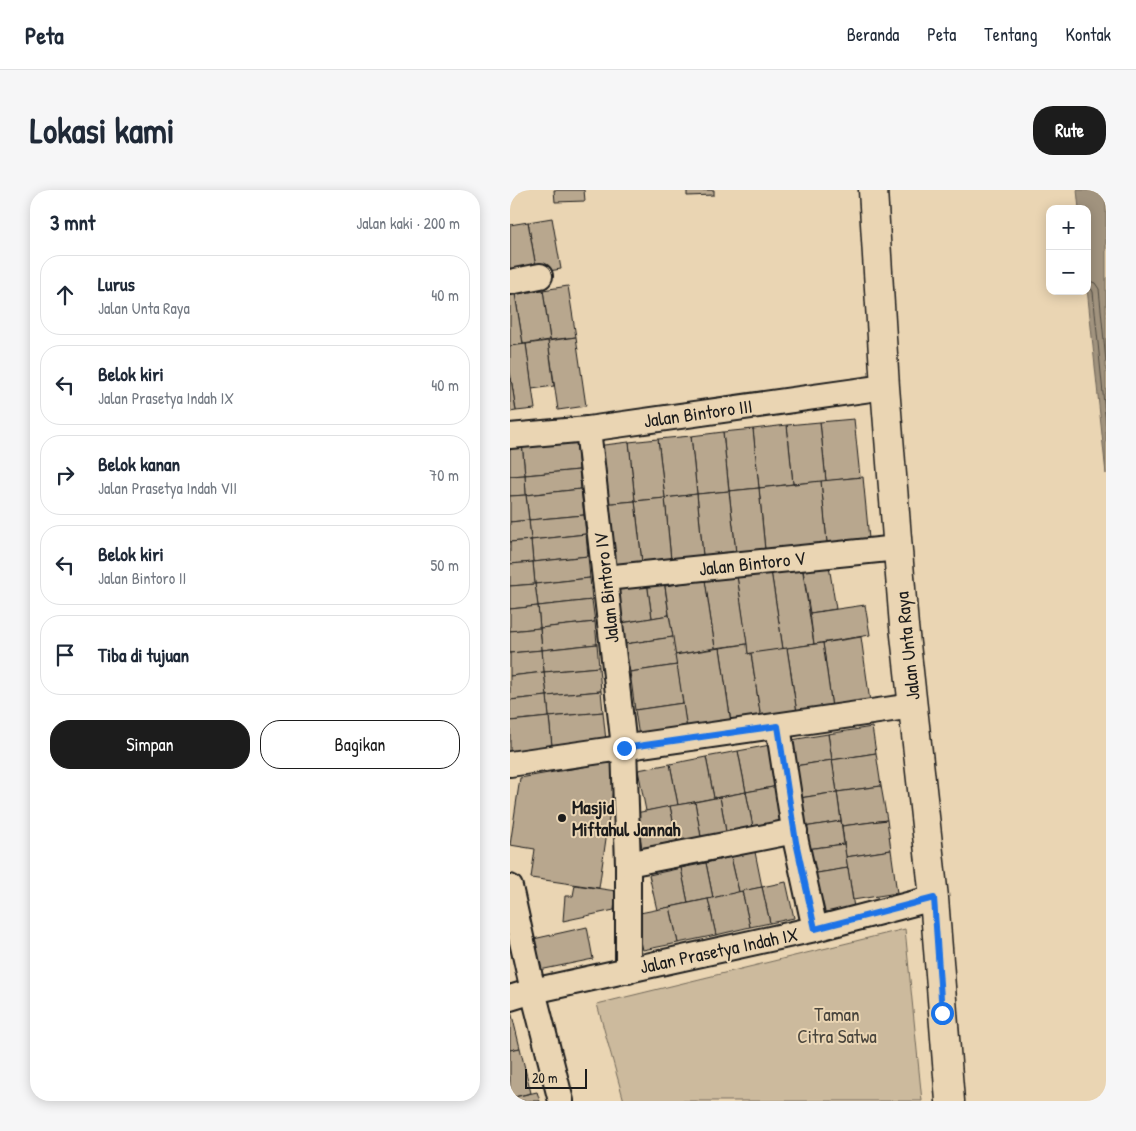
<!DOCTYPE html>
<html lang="id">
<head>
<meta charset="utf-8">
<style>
	:root { --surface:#fff; --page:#f6f6f7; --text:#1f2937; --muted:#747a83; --line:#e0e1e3; --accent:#1c1c1c }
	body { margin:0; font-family:"Patrick Hand",sans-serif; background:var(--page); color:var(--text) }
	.controls { position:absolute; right:15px; top:15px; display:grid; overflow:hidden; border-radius:10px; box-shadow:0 2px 12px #0003 }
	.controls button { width:45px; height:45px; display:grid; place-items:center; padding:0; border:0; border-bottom:1px solid var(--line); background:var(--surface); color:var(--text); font:25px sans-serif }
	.scale { position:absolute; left:15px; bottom:12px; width:62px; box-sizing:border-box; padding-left:5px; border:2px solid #1c1c1c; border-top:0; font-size:14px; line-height:18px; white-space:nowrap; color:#1c1c1c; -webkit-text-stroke:4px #ead5b3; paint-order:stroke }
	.stop { position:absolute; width:15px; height:15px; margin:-11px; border:4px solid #1a73e8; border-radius:50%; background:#fff }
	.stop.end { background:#1a73e8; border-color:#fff; box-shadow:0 1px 5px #0008 }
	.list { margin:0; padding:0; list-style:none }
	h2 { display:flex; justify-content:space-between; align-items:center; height:65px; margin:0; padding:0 20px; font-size:21px }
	h2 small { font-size:16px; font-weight:400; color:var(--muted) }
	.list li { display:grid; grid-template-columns:32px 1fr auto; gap:15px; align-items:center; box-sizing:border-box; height:80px; margin:0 10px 10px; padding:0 10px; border:1px solid var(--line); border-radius:20px }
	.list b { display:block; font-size:19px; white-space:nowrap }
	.list p { margin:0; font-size:16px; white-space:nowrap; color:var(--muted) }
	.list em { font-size:16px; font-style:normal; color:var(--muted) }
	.actions { display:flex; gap:10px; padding:15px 20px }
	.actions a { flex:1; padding:11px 0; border:1px solid var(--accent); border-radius:20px; text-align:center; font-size:18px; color:var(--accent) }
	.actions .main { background:var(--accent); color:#fff }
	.icon { flex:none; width:28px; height:28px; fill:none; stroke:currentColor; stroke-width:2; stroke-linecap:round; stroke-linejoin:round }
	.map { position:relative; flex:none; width:596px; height:911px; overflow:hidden; border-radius:20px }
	header { display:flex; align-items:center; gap:30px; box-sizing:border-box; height:70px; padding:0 25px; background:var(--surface); border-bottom:1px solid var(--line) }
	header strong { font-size:24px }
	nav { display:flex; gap:28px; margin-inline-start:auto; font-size:18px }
	.intro { display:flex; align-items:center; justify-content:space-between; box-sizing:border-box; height:120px; padding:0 30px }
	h1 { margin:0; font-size:35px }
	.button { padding:12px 22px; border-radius:20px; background:var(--accent); color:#fff; font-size:18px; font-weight:700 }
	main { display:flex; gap:30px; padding:0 30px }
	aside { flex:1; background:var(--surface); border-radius:20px; box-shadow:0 2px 12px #0003 }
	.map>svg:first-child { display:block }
	.green { fill:#ccba9d; stroke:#746b5c }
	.water { fill:#a1937e; stroke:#6c6357 }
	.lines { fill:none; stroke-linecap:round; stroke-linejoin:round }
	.shore { stroke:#514c43; stroke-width:1 }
	.building { fill:#b8a78e; stroke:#1c1c1c }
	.street-casing { stroke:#1c1c1c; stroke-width:28 }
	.secondary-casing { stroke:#1c1c1c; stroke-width:31 }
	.street { stroke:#ead5b3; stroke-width:24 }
	.secondary { stroke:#ead5b3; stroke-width:28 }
	.route { stroke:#1a73e8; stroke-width:6 }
	.poi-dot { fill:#1c1c1c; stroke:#ead5b3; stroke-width:2 }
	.labels { text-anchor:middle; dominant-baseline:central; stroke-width:4; stroke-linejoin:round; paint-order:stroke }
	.street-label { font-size:19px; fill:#1c1c1c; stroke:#ead5b3 }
	.poi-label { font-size:19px; font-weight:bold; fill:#1c1c1c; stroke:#ead5b3; text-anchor:start }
	.park-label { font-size:19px; fill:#48443c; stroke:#ead5b3 }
</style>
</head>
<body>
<header>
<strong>Peta</strong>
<nav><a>Beranda</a><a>Peta</a><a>Tentang</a><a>Kontak</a></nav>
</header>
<div class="intro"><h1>Lokasi kami</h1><a class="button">Rute</a></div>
<main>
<aside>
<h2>3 mnt<small>Jalan kaki · 200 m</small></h2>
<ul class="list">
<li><svg class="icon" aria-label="ahead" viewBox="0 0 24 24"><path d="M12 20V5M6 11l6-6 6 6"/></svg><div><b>Lurus</b><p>Jalan Unta Raya</p></div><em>40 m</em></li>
<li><svg class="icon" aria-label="left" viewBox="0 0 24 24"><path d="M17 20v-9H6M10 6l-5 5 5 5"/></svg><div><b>Belok kiri</b><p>Jalan Prasetya Indah IX</p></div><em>40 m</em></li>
<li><svg class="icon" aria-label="right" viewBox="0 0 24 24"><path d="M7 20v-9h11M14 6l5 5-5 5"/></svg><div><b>Belok kanan</b><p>Jalan Prasetya Indah VII</p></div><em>70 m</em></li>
<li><svg class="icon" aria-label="left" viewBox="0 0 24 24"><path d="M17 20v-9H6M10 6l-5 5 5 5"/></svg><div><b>Belok kiri</b><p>Jalan Bintoro II</p></div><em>50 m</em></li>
<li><svg class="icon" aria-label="arrive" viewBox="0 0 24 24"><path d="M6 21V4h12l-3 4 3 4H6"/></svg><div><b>Tiba di tujuan</b></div></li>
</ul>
<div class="actions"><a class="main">Simpan</a><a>Bagikan</a></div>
</aside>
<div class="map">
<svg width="596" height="911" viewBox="0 0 596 911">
	<rect width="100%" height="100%" fill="#ead5b3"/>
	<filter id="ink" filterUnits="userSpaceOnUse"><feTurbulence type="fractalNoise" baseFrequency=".02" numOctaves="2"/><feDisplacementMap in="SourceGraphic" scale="10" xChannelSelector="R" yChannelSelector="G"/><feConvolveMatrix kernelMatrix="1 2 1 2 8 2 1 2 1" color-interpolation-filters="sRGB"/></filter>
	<g filter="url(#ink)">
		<!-- green -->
		<path class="green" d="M395,739L412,911H114L87,814Z"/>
		<!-- water -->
		<path class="water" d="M567,0H596V284L577,98V19H569Z"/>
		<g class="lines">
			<!-- shore -->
			<g class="shore">
				<path d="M577,90L585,93L589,99L596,172"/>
				<path d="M577,96L581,98L583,102L596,234"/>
			</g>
		</g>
		<!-- building -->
		<g class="building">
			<path d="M44,0H74L75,11L45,12Z"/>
			<path d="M177,0H204V5L177,6Z"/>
			<path d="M42,28L51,79L27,83L18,32Z"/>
			<path d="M18,32L27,83L0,88V35Z"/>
			<path d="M58,96L66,147L40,150L33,100Z"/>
			<path d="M33,100L40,150L13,154L5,104Z"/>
			<path d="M5,104L13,154L0,156V105Z"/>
			<path d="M66,147L76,216L48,220L38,151Z"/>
			<path d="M38,151L44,196L22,199L16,154Z"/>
			<path d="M16,154L25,219L6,221L0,181V156Z"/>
			<path d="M1,188L6,221L0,222V189Z"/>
			<path d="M344,229L350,287L316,291L310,232Z"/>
			<path d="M310,232L316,291L283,294L277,235Z"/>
			<path d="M277,235L283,294L249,298L243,239Z"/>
			<path d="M243,239L249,298L219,301L213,242Z"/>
			<path d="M213,242L219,301L187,304L181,246Z"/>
			<path d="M181,246L187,304L155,308L148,249Z"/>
			<path d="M66,248L69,280L15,285L12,253Z"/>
			<path d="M148,249L155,308L125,311L119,252Z"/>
			<path d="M119,252L125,311L92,314L86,256Z"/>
			<path d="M12,253L15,285L0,286V255Z"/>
			<path d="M69,280L71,299L16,305L15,285Z"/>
			<path d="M15,285L16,305L0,306V286Z"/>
			<path d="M353,287L359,349L317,353L311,291Z"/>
			<path d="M311,291L317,353L255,360L249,298Z"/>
			<path d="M249,298L255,360L226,363L219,301Z"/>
			<path d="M71,299L74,325L19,330L16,305Z"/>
			<path d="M219,301L226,363L193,366L187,304Z"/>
			<path d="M187,304L193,366L161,370L155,308Z"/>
			<path d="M16,305L19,330L0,332V306Z"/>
			<path d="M155,308L161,370L132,373L125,311Z"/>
			<path d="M125,311L132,373L99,376L92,314Z"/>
			<path d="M74,325L76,344L21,350L19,330Z"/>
			<path d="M19,330L21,350L0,352V332Z"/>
			<path d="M76,344L78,366L23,372L21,350Z"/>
			<path d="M21,350L23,372L0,374V352Z"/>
			<path d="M78,366L80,388L25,394L23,372Z"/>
			<path d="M23,372L25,394L0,396V374Z"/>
			<path d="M292,376L304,454L273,459L261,381Z"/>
			<path d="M319,376L326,419L300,423L293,380Z"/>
			<path d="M261,381L273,459L238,464L227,386Z"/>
			<path d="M227,386L237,454L205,458L195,391Z"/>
			<path d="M80,388L82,410L28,416L25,394Z"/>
			<path d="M154,390L159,425L142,428L137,392Z"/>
			<path d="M195,390L205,458L165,465L155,396Z"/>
			<path d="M137,392L142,428L104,434L99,398Z"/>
			<path d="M25,394L28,416L0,419V396Z"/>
			<path d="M82,410L85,432L30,438L28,416Z"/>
			<path d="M355,415L360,445L304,454L300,423Z"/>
			<path d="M28,416L30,438L0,441V419Z"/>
			<path d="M159,425L163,447L115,454L112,433Z"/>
			<path d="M85,432L87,454L32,460L30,438Z"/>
			<path d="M30,438L32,460L0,463V441Z"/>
			<path d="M163,447L167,475L120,482L115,454Z"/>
			<path d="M351,447L360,512L322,518L313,453Z"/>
			<path d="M313,453L322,518L287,523L277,458Z"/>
			<path d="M87,454L89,477L34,482L32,460Z"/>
			<path d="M237,454L238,464L241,463L251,529L221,533L210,458Z"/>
			<path d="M210,458L221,533L177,540L165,465Z"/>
			<path d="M277,458L287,523L251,529L241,463Z"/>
			<path d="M32,460L34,482L0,486V463Z"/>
			<path d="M167,475L173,513L125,520L120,482Z"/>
			<path d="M89,477L91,501L37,506L34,482Z"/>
			<path d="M34,482L37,506L0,510V486Z"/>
			<path d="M91,501L93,522L39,527L37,506Z"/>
			<path d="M37,506L39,527L0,531V510Z"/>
			<path d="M173,513L177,540L129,547L125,520Z"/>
			<path d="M93,522L96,551L42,556L39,527Z"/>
			<path d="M39,527L42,556L0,561V531Z"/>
			<path d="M362,537L366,563L322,570L318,544Z"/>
			<path d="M318,544L322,570L285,576L281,550Z"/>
			<path d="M260,555L268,596L236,602L228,561Z"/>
			<path d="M228,561L236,602L204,608L196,567Z"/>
			<path d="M366,563L371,596L327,602L322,570Z"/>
			<path d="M196,567L204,608L168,615L160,574Z"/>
			<path d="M322,570L327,602L290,608L285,576Z"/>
			<path d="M107,571L89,698L21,688L25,659L0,655L10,588Z"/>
			<path d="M160,574L168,615L136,621L128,580Z"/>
			<path d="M268,596L274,631L243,637L236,602Z"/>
			<path d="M371,596L377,630L332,636L327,602Z"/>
			<path d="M236,602L243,637L216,642L210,607Z"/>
			<path d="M327,602L331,631L294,637L290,608Z"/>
			<path d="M210,607L216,642L191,647L185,612Z"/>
			<path d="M185,612L191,647L167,651L160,616Z"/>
			<path d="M160,616L167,651L132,658L126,623Z"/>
			<path d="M377,630L381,660L336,667L332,636Z"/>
			<path d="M331,631L334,654L297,659L294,637Z"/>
			<path d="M334,654L338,678L301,684L297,659Z"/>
			<path d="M381,660L387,703L343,710L336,667Z"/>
			<path d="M245,662L252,697L229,702L221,667Z"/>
			<path d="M221,667L229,702L203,708L196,673Z"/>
			<path d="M196,673L203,708L178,713L171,678Z"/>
			<path d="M171,678L178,713L147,720L139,685Z"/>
			<path d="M338,678L344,718L307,723L301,684Z"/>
			<path d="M276,692L284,728L260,733L252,697Z"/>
			<path d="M65,695L106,701L104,720L53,731L55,706H63Z"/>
			<path d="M252,697L260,733L240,737L232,701Z"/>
			<path d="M232,701L240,737L206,745L198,709Z"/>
			<path d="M198,709L206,745L168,753L160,717Z"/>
			<path d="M160,717L168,753L133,760L125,724Z"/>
			<path d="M77,737L83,769L25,781L19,750Z"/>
			<path d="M0,821H1L10,858L0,860Z"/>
			<path d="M10,858L21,903L0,908V860Z"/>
			<path d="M27,902L30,911H0V908Z"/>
		</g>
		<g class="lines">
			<!-- street casing -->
			<g class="street-casing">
				<g id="street">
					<path d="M0,92L30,86"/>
					<path d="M78,239L114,557L118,674V781"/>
					<path d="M0,246L78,239L375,197"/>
					<path d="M95,388L388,358"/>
					<path d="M268,536L286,652L305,739"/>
					<path d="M0,574L403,516"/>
					<path d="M118,674L285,641"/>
					<path d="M0,697L23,801L51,911"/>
					<path d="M0,808L23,801L305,739L424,708"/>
				</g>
			</g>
			<!-- secondary casing -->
			<g class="secondary-casing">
				<path id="secondary" d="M363,0L375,197L394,436L424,708L440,911"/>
			</g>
			<!-- street -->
			<use href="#street" class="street"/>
			<!-- secondary -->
			<use href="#secondary" class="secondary"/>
		</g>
	</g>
	<g class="lines" filter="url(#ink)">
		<!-- route -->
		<path class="route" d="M114,558L268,536L286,652L305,739L424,708L432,823"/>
	</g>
	<!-- markers -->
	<circle class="poi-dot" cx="52" cy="628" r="5"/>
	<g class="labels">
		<!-- street labels -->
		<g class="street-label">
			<text transform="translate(188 223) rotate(-8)">Jalan Bintoro III</text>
			<text transform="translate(242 373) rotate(-6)">Jalan Bintoro V</text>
			<text transform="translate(96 398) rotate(-96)">Jalan Bintoro IV</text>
			<text transform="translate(397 456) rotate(-96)">Jalan Unta Raya</text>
			<text transform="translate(209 760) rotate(-12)">Jalan Prasetya Indah IX</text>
		</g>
		<!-- poi labels -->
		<g class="poi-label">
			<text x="62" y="617">Masjid<tspan x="62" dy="22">Miftahul Jannah</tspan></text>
		</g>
		<!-- park labels -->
		<g class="park-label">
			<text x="327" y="824">Taman<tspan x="327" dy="22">Citra Satwa</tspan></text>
		</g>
	</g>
</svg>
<div class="controls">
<button>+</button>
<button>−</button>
</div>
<div class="scale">20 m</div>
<div class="stop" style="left:432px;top:823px"></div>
<div class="stop end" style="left:114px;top:558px"></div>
</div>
</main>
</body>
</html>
